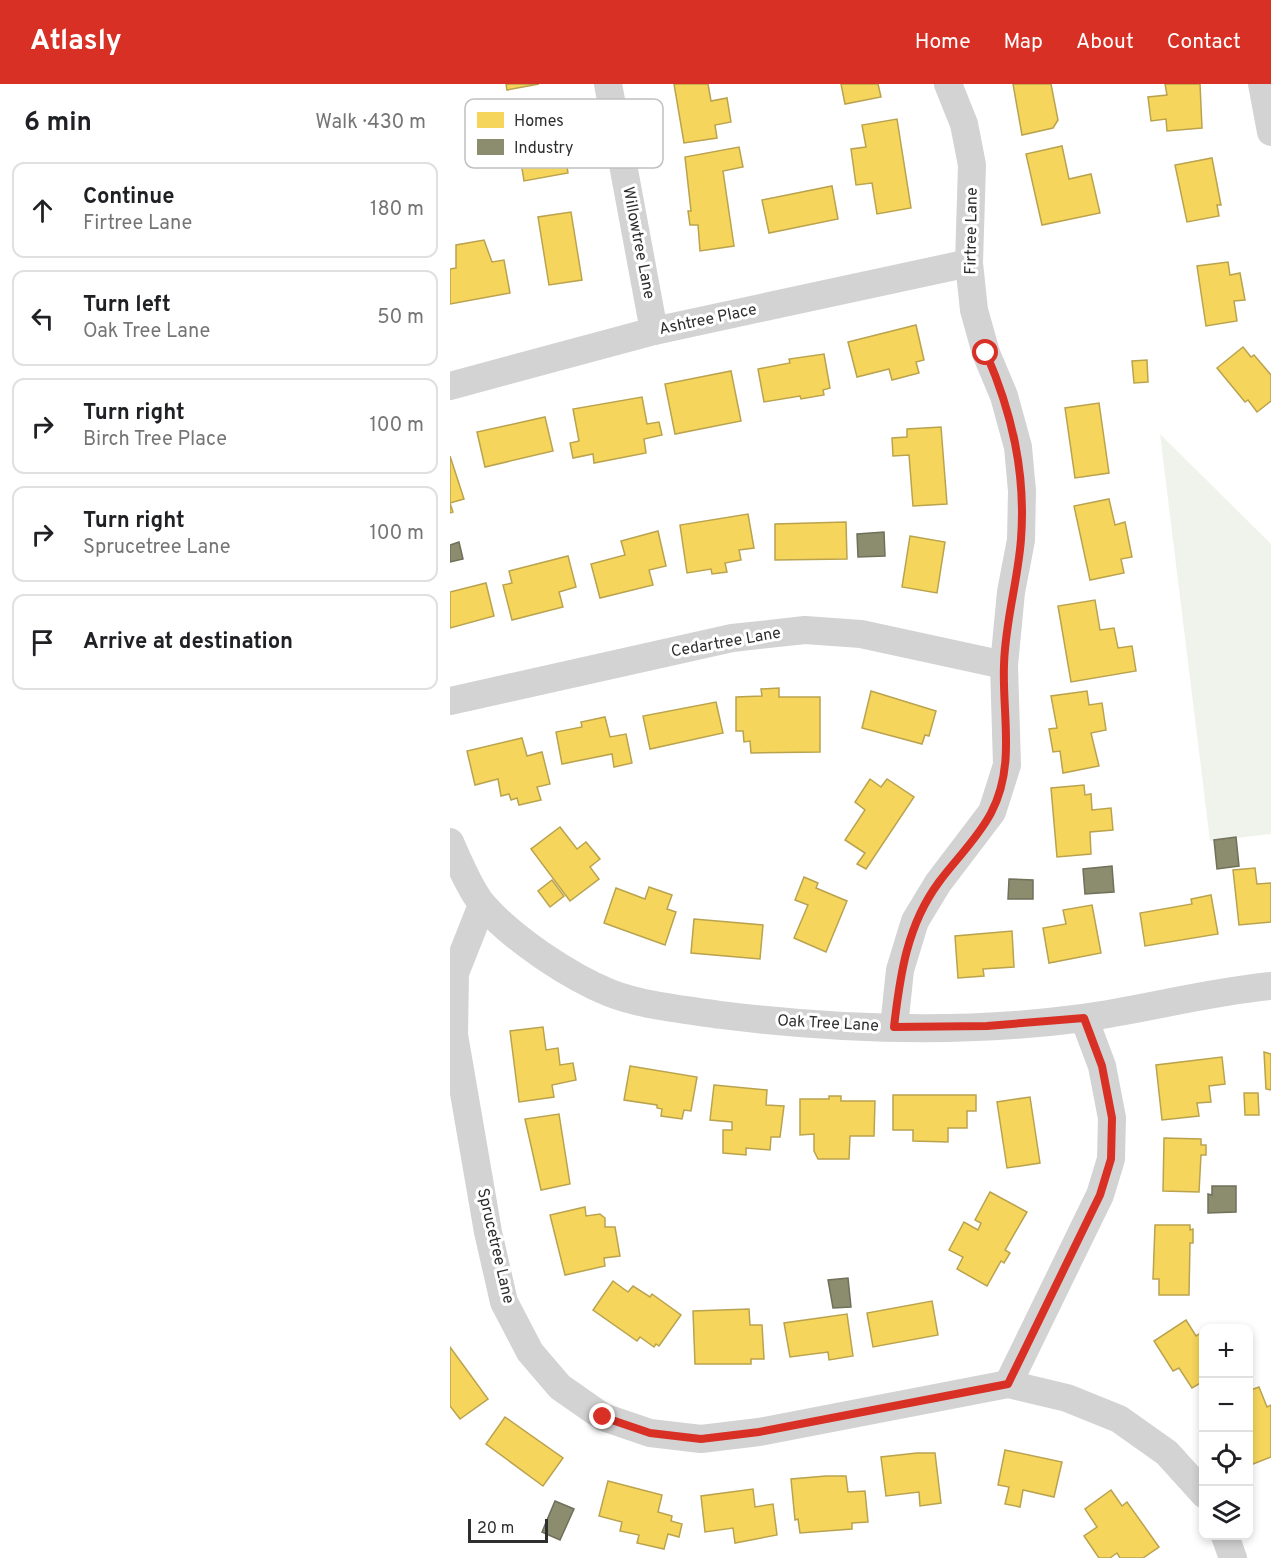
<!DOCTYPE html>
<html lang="en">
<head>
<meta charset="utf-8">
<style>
	:root { --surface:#fff; --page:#f2f2f2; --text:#202124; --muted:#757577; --line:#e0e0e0; --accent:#d93025 }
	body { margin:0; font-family:Overpass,sans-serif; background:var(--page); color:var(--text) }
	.controls { position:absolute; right:18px; bottom:18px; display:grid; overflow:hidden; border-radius:12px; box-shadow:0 3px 9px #0003 }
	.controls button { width:54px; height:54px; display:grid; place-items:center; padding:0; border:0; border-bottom:2px solid var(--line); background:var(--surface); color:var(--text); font:30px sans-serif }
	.scale { position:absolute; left:18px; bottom:15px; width:80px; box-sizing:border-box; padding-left:6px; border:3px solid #2e2e2e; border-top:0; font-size:16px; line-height:21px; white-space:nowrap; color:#2e2e2e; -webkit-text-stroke:4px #fff; paint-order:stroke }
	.stop { position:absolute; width:18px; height:18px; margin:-14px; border:4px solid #d93025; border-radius:50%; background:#fff }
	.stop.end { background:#d93025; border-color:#fff; box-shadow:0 2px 6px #0008 }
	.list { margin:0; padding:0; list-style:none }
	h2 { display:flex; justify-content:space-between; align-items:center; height:78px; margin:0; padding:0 24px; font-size:26px }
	h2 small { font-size:20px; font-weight:400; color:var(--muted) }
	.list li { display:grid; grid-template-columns:39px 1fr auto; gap:18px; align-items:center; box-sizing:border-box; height:96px; margin:0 12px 12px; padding:0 12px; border:2px solid var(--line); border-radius:12px }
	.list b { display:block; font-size:22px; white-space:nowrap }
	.list p { margin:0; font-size:20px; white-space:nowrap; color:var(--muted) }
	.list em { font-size:20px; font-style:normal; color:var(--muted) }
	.icon { flex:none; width:33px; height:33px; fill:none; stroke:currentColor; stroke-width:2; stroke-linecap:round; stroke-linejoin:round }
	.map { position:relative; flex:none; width:821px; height:1474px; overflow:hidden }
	header { display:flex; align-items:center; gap:36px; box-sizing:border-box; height:84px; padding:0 30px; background:var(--accent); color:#fff }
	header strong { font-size:28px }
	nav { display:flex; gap:33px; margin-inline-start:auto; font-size:21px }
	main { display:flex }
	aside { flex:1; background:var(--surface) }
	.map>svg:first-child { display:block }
	.green { fill:#f0f3ec }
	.homes { fill:#f6d55c; stroke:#baa34e; stroke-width:1.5 }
	.industry { fill:#8c8c6e; stroke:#70705b; stroke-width:1.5 }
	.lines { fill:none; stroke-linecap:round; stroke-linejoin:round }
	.street { stroke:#d3d3d3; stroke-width:28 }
	.route { stroke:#d93025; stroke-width:8 }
	.labels { text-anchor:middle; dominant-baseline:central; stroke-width:6; stroke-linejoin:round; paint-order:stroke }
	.street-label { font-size:16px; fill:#2e2e2e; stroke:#fff }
	.key { fill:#fff; stroke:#c0c0c0; stroke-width:1.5 }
	.key-label { font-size:16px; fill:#2e2e2e }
</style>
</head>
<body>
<header>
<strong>Atlasly</strong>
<nav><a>Home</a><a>Map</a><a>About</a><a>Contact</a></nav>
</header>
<main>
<aside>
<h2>6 min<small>Walk · 430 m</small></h2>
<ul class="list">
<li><svg class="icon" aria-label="ahead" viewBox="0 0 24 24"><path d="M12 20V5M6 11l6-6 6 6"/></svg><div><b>Continue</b><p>Firtree Lane</p></div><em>180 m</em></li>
<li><svg class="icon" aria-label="left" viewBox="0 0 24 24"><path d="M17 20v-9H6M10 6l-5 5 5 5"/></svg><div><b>Turn left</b><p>Oak Tree Lane</p></div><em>50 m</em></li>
<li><svg class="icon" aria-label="right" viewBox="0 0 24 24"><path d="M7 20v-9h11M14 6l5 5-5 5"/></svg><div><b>Turn right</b><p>Birch Tree Place</p></div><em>100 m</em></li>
<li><svg class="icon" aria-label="right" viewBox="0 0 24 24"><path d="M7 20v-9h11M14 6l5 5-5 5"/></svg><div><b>Turn right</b><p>Sprucetree Lane</p></div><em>100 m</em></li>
<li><svg class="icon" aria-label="arrive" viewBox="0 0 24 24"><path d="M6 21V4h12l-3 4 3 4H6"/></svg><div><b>Arrive at destination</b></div></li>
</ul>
</aside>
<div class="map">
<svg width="821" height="1474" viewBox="0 0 821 1474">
	<rect width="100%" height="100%" fill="#fff"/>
	<!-- green -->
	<path class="green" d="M710,350L821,460V750L760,757Z"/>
	<!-- homes -->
	<g class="homes">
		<path d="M56,0H89L57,6Z"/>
		<path d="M224,0H258L261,17L277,14L281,38L265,41L267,54L234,59Z"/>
		<path d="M391,0H428L431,13L395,20Z"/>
		<path d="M563,0H601L608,36L603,44L572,51Z"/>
		<path d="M715,0H750L752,44L717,47L716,35L701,37L698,13L717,11Z"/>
		<path d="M96,23L101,52L112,51L118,89L74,97L69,66L52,69L46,31Z"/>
		<path d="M447,35L461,124L427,130L422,99L406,101L401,65L416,63L412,41Z"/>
		<path d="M612,62L619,95L641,90L650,129L592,141L576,70Z"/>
		<path d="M289,63L293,83L273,87L284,162L250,167L248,141H240L238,127H241L235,73Z"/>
		<path d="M762,74L771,121H767L769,132L737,138L725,81Z"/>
		<path d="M382,102L388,135L319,149L312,116Z"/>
		<path d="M121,128L132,196L99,201L88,133Z"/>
		<path d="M34,156L42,178L54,176L60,209L0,220V185L6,184V161Z"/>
		<path d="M778,178L780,191L790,189L795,216L784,217L787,237L756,242L747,182Z"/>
		<path d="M466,241L474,276L466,278L469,289L442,296L439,285L407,293L398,258Z"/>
		<path d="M793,263L801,273L804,271L821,291V317L807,328L798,316L795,318L767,284Z"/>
		<path d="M374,270L380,304L373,306L374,311L351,315L350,312L314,318L308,285L340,279L339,275Z"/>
		<path d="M697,276L698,298L684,299L682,277Z"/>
		<path d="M281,287L291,337L225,350L215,300Z"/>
		<path d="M192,313L197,340L209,338L212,351L194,355L196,369L144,379L143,370L123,374L120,359L129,357L123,325Z"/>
		<path d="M649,319L659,389L625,394L615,324Z"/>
		<path d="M95,333L103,367L35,383L27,348Z"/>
		<path d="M491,343L497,420L463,422L459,371L443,372L442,354L457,353V345Z"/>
		<path d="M0,372L14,415L0,419L3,428L0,429Z"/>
		<path d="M659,415L665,441L675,438L682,473L671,475L674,489L640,496L624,422Z"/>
		<path d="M298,430L304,464L289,466L291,476L275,479L277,488L262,490L261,485L237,489L230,441Z"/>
		<path d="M396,438L397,475L325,476V440Z"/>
		<path d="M208,447L216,482L199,486L203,501L150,514L141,480L175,471L171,457Z"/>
		<path d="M460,452L495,458L487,509L452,503Z"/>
		<path d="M118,472L126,503L109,508L113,523L62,536L53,501L62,499L59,487Z"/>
		<path d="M36,499L44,532L0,544V508Z"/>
		<path d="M645,516L650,546L664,544L668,564L682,562L686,587L621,598L608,522Z"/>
		<path d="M329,604V613H370V668L301,669L300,657L294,658L293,647H286V613L312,612L311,605Z"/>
		<path d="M421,607L486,627L479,652L475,651L472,660L412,644Z"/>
		<path d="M637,607L639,621L652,619L656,646L641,649L649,682L613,689L610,667L603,668L599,645L607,644L601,612Z"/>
		<path d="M266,618L273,649L200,665L193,632Z"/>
		<path d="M155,633L160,653L176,650L182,679L164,683L162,670L112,680L106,648L132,643L131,638Z"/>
		<path d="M72,654L77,672L92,668L100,700L87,703L91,716L69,721L67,714L61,716L59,710L51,712L48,695L25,701L17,667Z"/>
		<path d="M420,695L431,703L437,695L464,713L416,785L407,780L415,769L395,756L415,726L405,718Z"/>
		<path d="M634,701L635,711L641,710L642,726L661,724L663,746L640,748L641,770L607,773L601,704Z"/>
		<path d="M110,743L127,765L136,758L150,775L140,783L149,795L120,817L81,765Z"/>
		<path d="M805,784L807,800L821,799V838L789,841L783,786Z"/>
		<path d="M354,793L368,799L366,804L397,817L376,868L344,854L358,821L345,816Z"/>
		<path d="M102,796L114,812L100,823L88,807Z"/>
		<path d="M199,803L222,811L217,825L226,828L215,861L154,839L166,804L195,815Z"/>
		<path d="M761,811L768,850L695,862L690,829L742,820L741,815Z"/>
		<path d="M642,821L651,869L599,879L593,844L616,840L613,826Z"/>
		<path d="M244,835L313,841L310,875L241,869Z"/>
		<path d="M562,847L564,883L533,885L534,892L508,894L505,852Z"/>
		<path d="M93,943L96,966L108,964L110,981L123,979L126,996L102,1001L104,1013L69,1018L60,947Z"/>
		<path d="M814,968L821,970V1006L816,1005Z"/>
		<path d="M772,973L775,1000L759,1002L761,1018L747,1019L749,1032L712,1036L706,981Z"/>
		<path d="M180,982L247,993L241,1027L234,1026L232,1035L211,1032L212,1025L207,1024V1021L174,1016Z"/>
		<path d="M264,1001L317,1006L316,1021L334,1022L330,1053H321L320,1066L296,1064V1071L273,1069V1046H282V1038L260,1036Z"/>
		<path d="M794,1009H808L809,1031H795Z"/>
		<path d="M443,1011H526V1027H517V1044H498V1058L463,1057V1046H443Z"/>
		<path d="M379,1012H391V1017H425L424,1052H400L399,1075H368L364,1067V1050L350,1051V1015H379Z"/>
		<path d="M580,1013L590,1079L557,1084L547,1018Z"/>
		<path d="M109,1030L120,1100L91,1106L75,1035Z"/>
		<path d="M714,1054L751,1055V1061H756V1071H751L749,1108L713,1107Z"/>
		<path d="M540,1108L577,1128L555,1166L560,1169L554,1179L551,1177L537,1202L507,1185L513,1173L499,1166L514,1138L528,1146L531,1139L525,1136Z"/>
		<path d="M135,1123L136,1132L150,1130L155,1134V1143H165L170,1172L154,1174L155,1182L115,1191L100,1131Z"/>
		<path d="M705,1141H740V1146L743,1145V1159H740L739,1211H709V1195H703Z"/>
		<path d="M163,1197L178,1208L183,1202L200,1213L202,1210L231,1231L209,1262L206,1260L204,1263L190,1253L187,1257L143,1226Z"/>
		<path d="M482,1217L488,1251L423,1263L417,1229Z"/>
		<path d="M299,1225L300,1241H312L314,1275H301V1280H245L243,1227Z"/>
		<path d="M397,1230L403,1272L379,1276L378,1268L340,1273L334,1239Z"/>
		<path d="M736,1236L746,1252L754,1247V1297L742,1304L729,1284L723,1287L704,1257Z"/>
		<path d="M0,1263L38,1315L10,1335L0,1322Z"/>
		<path d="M809,1303L817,1323L821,1321V1373L803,1380L798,1370V1307Z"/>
		<path d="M55,1333L113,1374L93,1402L36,1360Z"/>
		<path d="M555,1366L612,1378L604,1413L573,1406L570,1423L555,1420L559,1403L548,1401Z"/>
		<path d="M467,1369H485L491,1419L470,1422L469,1408L436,1412L431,1373Z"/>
		<path d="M376,1392H396L398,1408L415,1407L418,1438L402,1439V1445L350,1449L348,1435L345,1436L341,1395Z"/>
		<path d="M158,1397L212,1411L208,1428L222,1432L221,1437L232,1440L229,1453L218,1450L214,1465L187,1459L189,1451L170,1447L172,1438L149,1432Z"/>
		<path d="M303,1405L305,1423L323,1420L327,1451L285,1459L283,1444L255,1448L251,1412Z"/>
		<path d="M661,1406L672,1422L677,1418L709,1463L693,1474H670L667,1469L660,1474H649L634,1452L647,1443L635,1425Z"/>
	</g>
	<!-- industry -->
	<g class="industry">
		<path d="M434,448L435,472L408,473L407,450Z"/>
		<path d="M9,458L13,475L0,478V461Z"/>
		<path d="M786,753L789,782L767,785L764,756Z"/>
		<path d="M662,782L664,808L635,810L633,785Z"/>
		<path d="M559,795L583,796V815H558Z"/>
		<path d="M762,1102H786V1128L758,1129V1110L762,1111Z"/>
		<path d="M398,1194L401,1223L383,1224L378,1196Z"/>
		<path d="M105,1417L124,1425L110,1456L92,1448Z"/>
	</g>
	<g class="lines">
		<!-- street -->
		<g class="street">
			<path d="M158,0L204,247"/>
			<path d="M812,0L821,48"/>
			<path d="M0,302L204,247L519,179"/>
			<path d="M0,617L282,554L355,546L411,550L554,581"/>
			<path d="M0,758C8,776 21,808 34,822C63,855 120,893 160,909C193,922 237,926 271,931C391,946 514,950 633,934C696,925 758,908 821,902"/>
			<path d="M32,821L5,889L4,951L38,1148L54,1218L80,1268L110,1303L153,1333L200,1349L251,1355L309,1348L558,1300L617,1314L669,1335L717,1369L754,1410"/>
			<path d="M444,943L450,886L465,837L488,799L542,728L557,681L554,581L561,508L571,456L572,407L568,363L554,312L536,269L524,226L519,179L522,81L514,40L498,0"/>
			<path d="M558,1300L650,1111L661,1075L662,1034L652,982L634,934"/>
			<path d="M775,1452L783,1474"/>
		</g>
	</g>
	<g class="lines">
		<!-- route -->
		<path class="route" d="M153,1333L200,1349L251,1355L309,1348L558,1300L650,1111L661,1075L662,1034L652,982L634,934L537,942L444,943C450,891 457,841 489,798C506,775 528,754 541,729C566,682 552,631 554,581C555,538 568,497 571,455C576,389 562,329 536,269"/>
	</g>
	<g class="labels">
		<!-- street labels -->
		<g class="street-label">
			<text transform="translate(522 147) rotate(-89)">Firtree Lane</text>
			<text transform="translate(188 159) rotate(79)">Willowtree Lane</text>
			<text transform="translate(258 236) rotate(-12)">Ashtree Place</text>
			<text transform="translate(276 559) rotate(-10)">Cedartree Lane</text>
			<text transform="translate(378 940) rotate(3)">Oak Tree Lane</text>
			<text transform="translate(45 1162) rotate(77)">Sprucetree Lane</text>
		</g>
	</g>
	<!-- legend -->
	<rect x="15" y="15" width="198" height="69" rx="9" class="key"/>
	<rect x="27" y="28" width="27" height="16" fill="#f6d55c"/>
	<rect x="27" y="55" width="27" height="16" fill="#8c8c6e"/>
	<g class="key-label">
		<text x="64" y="42">Homes</text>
		<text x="64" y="69">Industry</text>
	</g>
</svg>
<div class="controls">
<button>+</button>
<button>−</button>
<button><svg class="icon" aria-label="locate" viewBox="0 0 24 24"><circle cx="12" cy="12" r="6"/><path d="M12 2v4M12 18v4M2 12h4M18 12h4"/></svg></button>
<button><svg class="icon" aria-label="layers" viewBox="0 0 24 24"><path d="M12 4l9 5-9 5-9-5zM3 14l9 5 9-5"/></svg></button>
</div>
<div class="scale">20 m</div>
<div class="stop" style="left:536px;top:269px"></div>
<div class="stop end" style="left:153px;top:1333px"></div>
</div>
</main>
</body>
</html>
